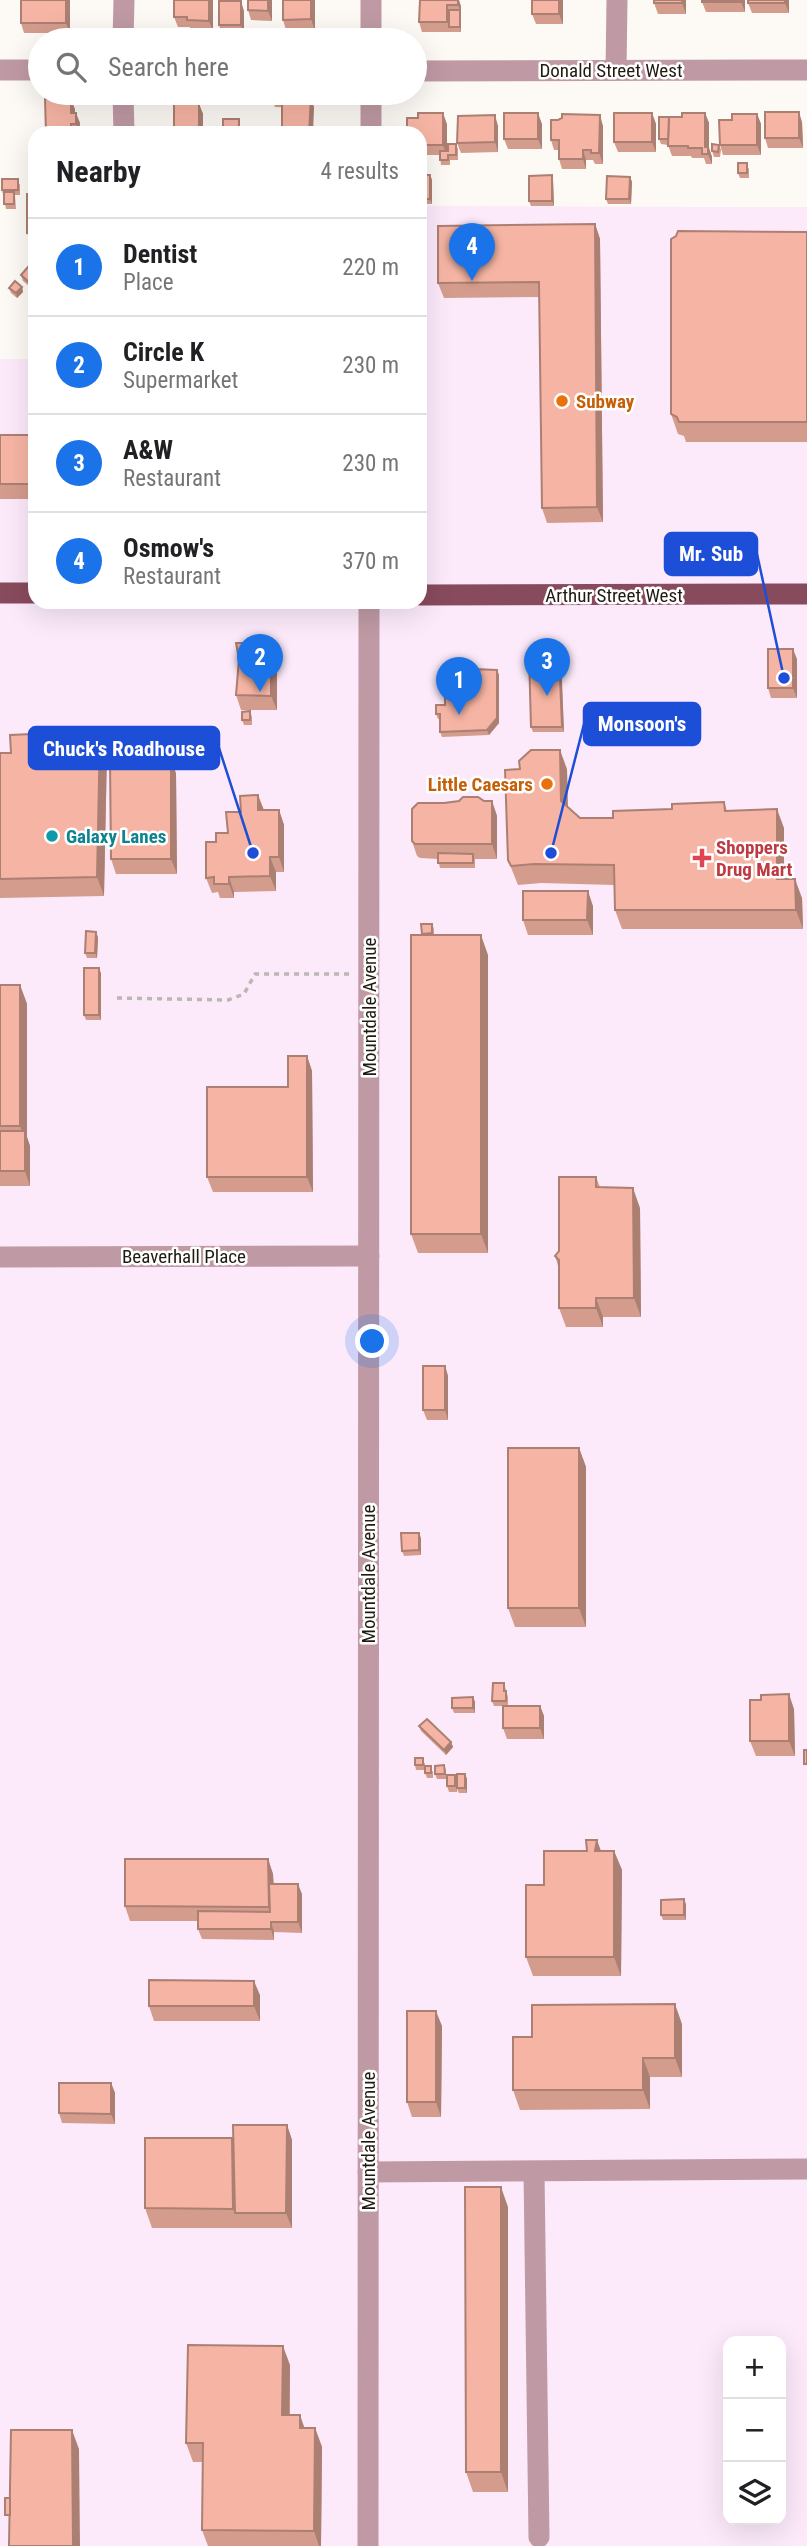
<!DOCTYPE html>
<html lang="en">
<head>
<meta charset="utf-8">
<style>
	:root { --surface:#fff; --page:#f6f6f6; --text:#202124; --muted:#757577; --line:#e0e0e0; --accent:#1a73e8 }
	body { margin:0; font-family:"Roboto Condensed",sans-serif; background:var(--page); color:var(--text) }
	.controls { position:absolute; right:21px; bottom:21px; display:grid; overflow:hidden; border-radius:14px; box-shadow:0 7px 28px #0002 }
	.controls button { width:63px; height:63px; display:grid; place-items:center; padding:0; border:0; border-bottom:2px solid var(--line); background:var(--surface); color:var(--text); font:35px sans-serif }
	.you { position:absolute; left:373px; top:1342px; width:24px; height:24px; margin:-18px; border:5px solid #fff; border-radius:50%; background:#1a73e8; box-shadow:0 0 0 10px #1a73e833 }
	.badge { display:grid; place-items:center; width:46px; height:46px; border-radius:50%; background:var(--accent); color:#fff; font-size:23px; font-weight:700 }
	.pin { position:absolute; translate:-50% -58px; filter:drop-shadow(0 2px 4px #0008) }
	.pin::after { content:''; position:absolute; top:37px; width:24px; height:21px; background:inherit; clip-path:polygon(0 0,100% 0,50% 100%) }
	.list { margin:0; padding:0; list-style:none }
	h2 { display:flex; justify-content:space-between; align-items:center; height:91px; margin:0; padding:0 28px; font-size:30px }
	h2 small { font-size:23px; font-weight:400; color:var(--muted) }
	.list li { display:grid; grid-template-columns:46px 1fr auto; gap:21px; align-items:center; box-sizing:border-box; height:98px; padding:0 28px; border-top:2px solid var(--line) }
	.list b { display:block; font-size:26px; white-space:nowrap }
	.list p { margin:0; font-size:23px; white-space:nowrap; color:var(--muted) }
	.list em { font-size:23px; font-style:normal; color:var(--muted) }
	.icon { flex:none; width:38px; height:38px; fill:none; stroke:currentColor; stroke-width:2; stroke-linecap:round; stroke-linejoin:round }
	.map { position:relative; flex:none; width:807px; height:2546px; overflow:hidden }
	.search { position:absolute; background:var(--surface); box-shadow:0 7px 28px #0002; left:28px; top:28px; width:399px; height:77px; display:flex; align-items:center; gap:18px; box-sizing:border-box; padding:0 24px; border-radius:38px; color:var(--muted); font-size:26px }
	.panel { position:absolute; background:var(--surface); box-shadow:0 7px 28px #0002; left:28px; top:126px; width:399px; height:483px; border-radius:21px }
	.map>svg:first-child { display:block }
	.commercial { fill:#fceafb; fill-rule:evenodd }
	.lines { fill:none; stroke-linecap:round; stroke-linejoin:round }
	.path { stroke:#bbb7b1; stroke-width:3.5; stroke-dasharray:5 5; stroke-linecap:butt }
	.minor { stroke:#bf9aa4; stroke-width:21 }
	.major { stroke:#884b5d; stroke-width:21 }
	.wall { fill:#d49c8d }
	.shaded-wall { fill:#ac7f73 }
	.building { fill:#f6b5a4; stroke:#ac7f73; stroke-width:2 }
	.food-dot { fill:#e8710a; stroke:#fff; stroke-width:2.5 }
	.culture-dot { fill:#0f9aa8; stroke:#fff; stroke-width:2.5 }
	.health-dot { fill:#e0444e; stroke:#fff; stroke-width:2.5 }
	.labels { text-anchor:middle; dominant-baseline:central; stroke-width:5; stroke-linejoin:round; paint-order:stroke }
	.street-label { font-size:19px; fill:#201b11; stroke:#fff }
	.food-label { font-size:19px; font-weight:bold; fill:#c56008; stroke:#fff; text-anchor:start }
	.culture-label { font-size:19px; font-weight:bold; fill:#0d838f; stroke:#fff; text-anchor:start }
	.health-label { font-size:19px; font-weight:bold; fill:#be3a42; stroke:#fff; text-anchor:start }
	.leader { fill:none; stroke:#1d4ed8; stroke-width:2.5 }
	.callout-dot { fill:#1d4ed8; stroke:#fff; stroke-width:2.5 }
	.callout { fill:#1d4ed8; stroke:#1d4ed8; stroke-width:2.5 }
	.callout-label { font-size:21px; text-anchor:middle; font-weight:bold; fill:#fff }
</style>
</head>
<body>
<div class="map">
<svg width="807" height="2546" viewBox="0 0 807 2546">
	<rect width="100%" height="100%" fill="#fdfaf5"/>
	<!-- commercial -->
	<path class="commercial" d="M420,206L807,207V2546H0V359H35V602H420ZM728,2341H781V2520H728Z"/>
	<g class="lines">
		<!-- path -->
		<path class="path" d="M117,998L228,1000L244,994L255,974H349"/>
		<!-- minor -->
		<g class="minor">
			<path d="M371,0V40"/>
			<path d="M123,40L124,0"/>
			<path d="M0,70H40"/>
			<path d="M616,70L617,0"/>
			<path d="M415,71L807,70"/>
			<path d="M123,93L124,133"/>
			<path d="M371,133V93"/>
			<path d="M0,1257L369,1256"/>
			<path d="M368,2172L807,2169"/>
			<path d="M534,2172L539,2537"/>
			<path d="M368,2546L369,602"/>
		</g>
		<!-- major -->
		<g class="major">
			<path d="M0,593H35"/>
			<path d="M420,595L807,594"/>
		</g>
	</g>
	<!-- wall -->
	<g class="wall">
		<path d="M70,0V33H24L21,23Z"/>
		<path d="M174,0H213V31H191L190,27H178L174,17Z"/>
		<path d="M248,0H272V21L251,20L248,10Z"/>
		<path d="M315,0V30H286L283,20Z"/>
		<path d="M420,0L461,6V32H422L419,22Z"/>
		<path d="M532,0H563V24H536L532,14Z"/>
		<path d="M686,0V14H658L654,3Z"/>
		<path d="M745,0V12H706L702,2Z"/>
		<path d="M789,0V13H752L748,3Z"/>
		<path d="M244,11V35H222L219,25Z"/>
		<path d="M283,97H311L314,108L275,107L273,102Z"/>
		<path d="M199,104L203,114V133H175L174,132Z"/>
		<path d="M75,109V113L80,123V133H46Z"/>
		<path d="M652,113L656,124V152H618L614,142Z"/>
		<path d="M705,113L709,123V148L712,157V164H706L704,158H692L691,156H672L668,145L661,144L659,139L682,117Z"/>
		<path d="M757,114L761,124V155H723L720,145L732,120Z"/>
		<path d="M802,122L803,148H768L765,138Z"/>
		<path d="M447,124V151L456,144L458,149V160H450V165H441L440,155H420V133Z"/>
		<path d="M542,124V149H508L504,139Z"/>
		<path d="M498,126V152L461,153L457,143Z"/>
		<path d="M603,126V164H595L593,160H586V169H562L559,159V150H554L551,140Z"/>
		<path d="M719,145L721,150L720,157H714L712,151Z"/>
		<path d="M749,168V178H740L738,173Z"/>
		<path d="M420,175H430L432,180V204H420Z"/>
		<path d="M552,175L553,180L554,206H531L529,201Z"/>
		<path d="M630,177L632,182L631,204H608L606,199Z"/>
		<path d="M20,184V195H15L16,209H6L2,190Z"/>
		<path d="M35,194V243H31L27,233Z"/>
		<path d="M595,224L600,239L603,522L547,523L542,508L540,297L444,298L438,283Z"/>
		<path d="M807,232V442H686L684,436L678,434L671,414Z"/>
		<path d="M28,267L34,290L23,281L21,275Z"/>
		<path d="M22,287L23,292L17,298L11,293L9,288Z"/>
		<rect x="0" y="435" width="35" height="64"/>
		<path d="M271,643L277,658V710H241L236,695L239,659Z"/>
		<path d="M561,659L564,732H533L531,727Z"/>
		<path d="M797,659V698H771L768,688Z"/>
		<path d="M473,665L475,669L497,670L499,675V723L489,735L442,737L440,732V719H438L436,714L445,705V691L442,685L451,679L467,675Z"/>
		<path d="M250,711L252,717V725H244L242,720Z"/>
		<path d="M107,751L104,896L0,898V753Z"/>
		<path d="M520,769H567L568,807L580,818H613L724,802L727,811L784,828V879L802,898L803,929H622L615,910L614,885L541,883L518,885L508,860Z"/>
		<path d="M176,773L177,874H116L111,859Z"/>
		<path d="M492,801L497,816V859H475V868H440L438,859L420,858L417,856L412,841L444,803Z"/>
		<path d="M264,810H279L284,825V872H276V891L234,892V898H220L218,892L212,893L206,878L216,842L228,833L241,812Z"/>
		<path d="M593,906V935H528L523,920Z"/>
		<path d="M432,924L434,929V935L488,955V1253H418L411,1234L422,934Z"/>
		<path d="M98,937L97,958H87L85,953Z"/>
		<path d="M101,973V1020H86L84,1015Z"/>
		<path d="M0,985H20L27,1004V1137L30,1146V1186H0Z"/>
		<path d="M307,1056L312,1071L313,1192H213L207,1177L288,1087Z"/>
		<path d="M596,1177L600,1187L640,1208L641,1317H603V1327H566L559,1308V1269L555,1256L559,1251Z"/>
		<path d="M445,1366L448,1376V1420H427L423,1410Z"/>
		<path d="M579,1448L586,1467V1627H515L508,1608Z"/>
		<path d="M421,1538V1555L404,1556L402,1551Z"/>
		<path d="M504,1683L508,1697V1706H540L544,1716V1739H507L503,1728V1706H494L492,1701Z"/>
		<path d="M473,1697L475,1702V1713H454L452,1708Z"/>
		<path d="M761,1700L794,1709L795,1756H756L750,1741Z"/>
		<path d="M419,1726L451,1742L453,1747L446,1755L421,1731Z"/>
		<path d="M425,1763V1770H416L415,1765Z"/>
		<path d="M444,1765L446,1770V1779H437L435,1774Z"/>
		<path d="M433,1771V1778H427L425,1773Z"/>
		<path d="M465,1774L467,1779V1793H459L457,1789V1792H449L447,1786Z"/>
		<path d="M601,1851H614L622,1870L621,1976H533L526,1957L544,1885Z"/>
		<path d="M268,1859L273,1874L274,1884L302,1894V1933L274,1932V1940L202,1939L198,1929V1921H130L125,1906Z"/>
		<path d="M686,1904V1920H663L661,1915Z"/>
		<path d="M260,1995V2021H154L149,2006Z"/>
		<path d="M682,2024V2077H650V2109L520,2110L513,2090Z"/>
		<path d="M442,2026L441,2117H412L407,2102Z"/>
		<path d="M111,2083L115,2093V2124L62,2123L59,2113Z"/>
		<path d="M287,2125L292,2140V2228H152L145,2208L234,2143Z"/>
		<path d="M508,2207V2492H473L466,2472Z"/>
		<path d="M290,2365V2415L304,2428H315L322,2447L321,2546H208L202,2530L203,2462H193L186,2443Z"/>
	</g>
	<!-- shaded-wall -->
	<g class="shaded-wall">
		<path d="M66,0H70V33L66,23Z"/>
		<path d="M209,0H213V31L209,21Z"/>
		<path d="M268,0H272V21L268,11Z"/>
		<path d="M311,0H315V30L311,19Z"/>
		<path d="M458,0H459L461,6V32L460,27V10L458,5Z"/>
		<path d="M559,0H563V24L559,14Z"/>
		<path d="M682,0H686V14L682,3Z"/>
		<path d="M741,0H745V12L741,2Z"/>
		<path d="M785,0H789V13L785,3Z"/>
		<path d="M241,1L244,11V35L241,25Z"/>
		<path d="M311,97L314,108L313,133H309Z"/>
		<path d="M71,99L75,109V123L71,113Z"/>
		<path d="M199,104L203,114V133H199Z"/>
		<path d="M799,112L802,122L803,148L799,138Z"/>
		<path d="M76,113L80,123L79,133L76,124Z"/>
		<path d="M443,113L447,124V156L443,145Z"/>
		<path d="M538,113L542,124V149L538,139Z"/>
		<path d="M652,113L656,124V152L652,142Z"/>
		<path d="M705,113L709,123V148L712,157V164L705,147Z"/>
		<path d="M757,114L761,124V155L757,145Z"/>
		<path d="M495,115L498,126V152L495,142Z"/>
		<path d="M600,115L603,126V164L599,153Z"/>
		<path d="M583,150L586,160V169L583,159Z"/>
		<path d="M430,175L432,180V204L430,199Z"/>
		<path d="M552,175L553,180L554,206L552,201Z"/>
		<path d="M630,177L632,182L631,204L629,199Z"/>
		<path d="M595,224L600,239L603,522L597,507Z"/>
		<path d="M22,287L23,292L17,298L16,293Z"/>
		<path d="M271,643L277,658V710L271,696Z"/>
		<path d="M793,649L797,659V698L793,688Z"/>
		<path d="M559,654L561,659L564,732L562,727Z"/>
		<path d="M497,670L499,675V723L489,735L487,730Z"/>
		<path d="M100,731L107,751L104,896L97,877Z"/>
		<path d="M560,750L567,769L568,821L561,801Z"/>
		<path d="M171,759L176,773L177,874L171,859Z"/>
		<path d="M258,795L264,810H258Z"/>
		<path d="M492,801L497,816V859L492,844Z"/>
		<path d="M777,809L784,828V898L777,879Z"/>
		<path d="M279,810L284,825V872L279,857Z"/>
		<path d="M270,857L276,872V891L270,876Z"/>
		<path d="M229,877L234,892V898L229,884Z"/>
		<path d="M795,879L802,898L803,929L796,910Z"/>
		<path d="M588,891L593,906V935L587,920Z"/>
		<path d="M96,932L98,937L97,958L95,953Z"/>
		<path d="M481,935L488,955V1253L481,1234Z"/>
		<path d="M99,968L101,973V1020L99,1015Z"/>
		<path d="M20,985L27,1004V1137L30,1146V1186L25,1171V1139L20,1126Z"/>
		<path d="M307,1056L312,1071L313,1192L307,1177Z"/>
		<path d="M633,1188L640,1208L641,1317L634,1298Z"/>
		<path d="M596,1298L603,1317V1327L596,1308Z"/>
		<path d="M445,1366L448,1376V1420L445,1410Z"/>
		<path d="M579,1448L586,1467V1627L579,1608Z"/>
		<path d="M419,1533L421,1538V1555L419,1550Z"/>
		<path d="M789,1694L794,1709L795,1756L789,1741Z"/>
		<path d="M473,1697L475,1702V1713L473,1708Z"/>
		<path d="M540,1706L544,1716V1739L540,1728Z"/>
		<path d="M451,1742L453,1747L446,1755L444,1750Z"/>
		<path d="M465,1774L467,1779V1793L465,1788Z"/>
		<path d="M597,1840L604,1859L595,1851Z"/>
		<path d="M614,1851L622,1870L621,1976L614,1957Z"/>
		<path d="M268,1859L273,1874L274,1922L269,1907Z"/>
		<path d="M298,1884L302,1894V1933L298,1922Z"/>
		<path d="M684,1899L686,1904V1920L684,1915Z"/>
		<path d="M271,1922L274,1932V1940L271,1929Z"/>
		<path d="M254,1981L260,1995V2021L254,2006Z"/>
		<path d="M675,2004L682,2024V2077L675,2058Z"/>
		<path d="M436,2011L442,2026L441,2117L436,2102Z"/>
		<path d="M643,2058L650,2077V2109L643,2090Z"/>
		<path d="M111,2083L115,2093V2124L111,2114Z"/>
		<path d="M287,2125L292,2140V2228L286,2213Z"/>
		<path d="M232,2138L239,2157L235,2213L233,2209Z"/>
		<path d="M501,2187L508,2207V2492L501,2472Z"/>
		<path d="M283,2346L290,2365L289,2435L282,2415Z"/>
		<path d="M300,2415L307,2435L300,2428Z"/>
		<path d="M315,2428L322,2447L321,2546H319L314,2531Z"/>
		<path d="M72,2430L79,2449L80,2546H73Z"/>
	</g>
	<!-- building -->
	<g class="building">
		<rect x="21" y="0" width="45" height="23"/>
		<path d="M174,0H209V21L187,20V17H174Z"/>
		<path d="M248,0H268V11L248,10Z"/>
		<path d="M283,0H311V19L283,20Z"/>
		<path d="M420,0H458V5H447V22H419Z"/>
		<rect x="532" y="0" width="27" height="14"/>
		<rect x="654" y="0" width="28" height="3"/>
		<rect x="702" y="0" width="39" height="2"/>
		<rect x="748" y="0" width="37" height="3"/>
		<rect x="219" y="1" width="22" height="24"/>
		<rect x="449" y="10" width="11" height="17"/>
		<rect x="273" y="95" width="9" height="7"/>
		<path d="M282,97H311L309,133H282Z"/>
		<path d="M45,99H71V113H76V124H71V133H46Z"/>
		<rect x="174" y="104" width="25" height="28"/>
		<rect x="765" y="112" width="34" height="26"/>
		<path d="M418,113H443V145H420V133H407V118H418Z"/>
		<rect x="504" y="113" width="34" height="26"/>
		<rect x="614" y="113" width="38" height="29"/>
		<path d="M682,113H705V147H708V154H702V148H688V146H668L669,117H682Z"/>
		<path d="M562,114L600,115L599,153H591V150H583V159H559V140H551V120H558L562,118Z"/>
		<path d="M732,114H757V145H720L719,120H732Z"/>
		<path d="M495,115V142L457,143L458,116Z"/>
		<path d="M659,117H669L668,139H659Z"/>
		<rect x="223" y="119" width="16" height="14"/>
		<path d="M448,144H456V155H448V160H440V151H448Z"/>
		<path d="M712,144L719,145L718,152L712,151Z"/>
		<rect x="738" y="163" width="9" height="10"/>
		<rect x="420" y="175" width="10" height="24"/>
		<path d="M552,175V201H529V176Z"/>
		<path d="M607,176L630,177L629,199H606Z"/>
		<rect x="2" y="179" width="16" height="11"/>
		<rect x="4" y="192" width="10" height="12"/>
		<rect x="27" y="194" width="8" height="39"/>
		<path d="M595,224L597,507L542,508L539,282L438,283V226Z"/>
		<path d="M678,231L807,232V422H679L677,417L671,414V239L676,236Z"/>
		<path d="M28,267L35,273V281L32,285L21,275Z"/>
		<path d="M15,281L22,287L16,293L9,288Z"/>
		<rect x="0" y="435" width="35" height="49"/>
		<path d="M236,643H271V696L236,695L239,659Z"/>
		<rect x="768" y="649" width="25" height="39"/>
		<path d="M559,654L562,727H531L529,655Z"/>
		<path d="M467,665H473V669L497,670V718L487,730L440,732V714H436V705H445V687L442,685L450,677L451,679L456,675H467Z"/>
		<path d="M250,711V720H242V712Z"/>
		<path d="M100,731L97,877L0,879V753H11L10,735Z"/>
		<path d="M531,750H560L561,801L580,818H613V811L672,809V804L724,802L725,811L777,809V879H795L796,910H615L614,865L534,864L511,866L508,860L505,770L520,769L519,761Z"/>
		<path d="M110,759H171V859H111Z"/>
		<path d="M258,795V810H279V857H270V876L229,877V884H214V877L206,878V842H216V833H228L226,812H241L240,796Z"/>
		<path d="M463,797H478L484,801H492V844H415L412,841V809L418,803H444L459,801Z"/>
		<path d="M438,853L473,854V863H438Z"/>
		<path d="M523,891H588L587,920H523Z"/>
		<path d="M421,924H432V933L422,934Z"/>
		<path d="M86,931L96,932L95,953H85Z"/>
		<rect x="411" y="935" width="70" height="299"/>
		<rect x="84" y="968" width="15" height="47"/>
		<rect x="0" y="985" width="20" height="141"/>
		<path d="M288,1056H307V1177H207V1087H288Z"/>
		<rect x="0" y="1131" width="25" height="40"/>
		<path d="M559,1177H596V1187L633,1188L634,1298H596V1308H559V1260L555,1256L559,1251Z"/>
		<rect x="423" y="1366" width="22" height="44"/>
		<rect x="508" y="1448" width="71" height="160"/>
		<path d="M401,1533H419V1550L402,1551Z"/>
		<path d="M493,1683H504V1691H506V1701H492Z"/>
		<path d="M789,1694V1741H750V1700H761V1695Z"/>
		<path d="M473,1697V1708H452V1698Z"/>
		<rect x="503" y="1706" width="37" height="22"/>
		<path d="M427,1719L451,1742L444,1750L419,1726Z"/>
		<rect x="804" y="1750" width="3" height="14"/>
		<rect x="415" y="1758" width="8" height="7"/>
		<path d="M444,1765L445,1774H435V1766Z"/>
		<rect x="425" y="1766" width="6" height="7"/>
		<rect x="457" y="1774" width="8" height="14"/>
		<rect x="447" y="1775" width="8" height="11"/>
		<path d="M586,1840H597L595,1851H614V1957H526V1885H544V1851H587Z"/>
		<path d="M125,1859H268L269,1907L125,1906Z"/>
		<path d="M269,1884H298V1922H271V1929H198V1911L270,1912Z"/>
		<path d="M684,1899V1915H661V1900Z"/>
		<path d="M149,1980L254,1981V2006H149Z"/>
		<path d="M675,2004V2058H643V2090H513V2037H532V2005Z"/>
		<rect x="407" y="2011" width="29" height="91"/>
		<path d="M59,2083H111V2114L59,2113Z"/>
		<path d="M233,2125H287L286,2213H235Z"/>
		<path d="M145,2138H232L233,2209L145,2208Z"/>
		<path d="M465,2187H501V2472H466Z"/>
		<path d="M188,2345L283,2346L282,2415H300V2428H315L314,2531L202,2530L203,2443H186Z"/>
		<path d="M11,2430H72L73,2546H9Z"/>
		<rect x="5" y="2498" width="5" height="17"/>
	</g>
	<!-- markers -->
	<g class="food-dot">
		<circle cx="562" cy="401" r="7"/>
		<circle cx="547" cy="784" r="7"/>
	</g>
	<circle class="culture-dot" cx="52" cy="836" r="7"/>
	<path class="health-dot" d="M698.5 847.5h7v7h7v7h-7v7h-7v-7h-7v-7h7z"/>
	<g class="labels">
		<!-- street labels -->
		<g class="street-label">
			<text x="611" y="70">Donald Street West</text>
			<text x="614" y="595">Arthur Street West</text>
			<text transform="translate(369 1007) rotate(-90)">Mountdale Avenue</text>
			<text x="184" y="1256">Beaverhall Place</text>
			<text transform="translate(368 1574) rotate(-90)">Mountdale Avenue</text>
			<text transform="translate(368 2141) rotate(-90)">Mountdale Avenue</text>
		</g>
		<!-- food labels -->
		<g class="food-label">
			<text x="576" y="401">Subway</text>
			<text x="533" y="784" text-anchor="end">Little Caesars</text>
		</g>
		<!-- culture labels -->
		<g class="culture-label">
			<text x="66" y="836">Galaxy Lanes</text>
		</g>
		<!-- health labels -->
		<g class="health-label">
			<text x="716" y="847">Shoppers<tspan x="716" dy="22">Drug Mart</tspan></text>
		</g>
	</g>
	<!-- callouts -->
	<path class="leader" d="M784 678L757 554M551 853L584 724M253 853L219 748"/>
	<g class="callout-dot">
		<circle cx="784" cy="678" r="7"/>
		<circle cx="551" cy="853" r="7"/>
		<circle cx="253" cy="853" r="7"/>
	</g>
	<g class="callout">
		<rect x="665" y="533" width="92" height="42" rx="7"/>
		<rect x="584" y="703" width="116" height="42" rx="7"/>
		<rect x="29" y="727" width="190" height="42" rx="7"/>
	</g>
	<g class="callout-label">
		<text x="711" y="561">Mr. Sub</text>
		<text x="642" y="731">Monsoon's</text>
		<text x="124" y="756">Chuck's Roadhouse</text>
	</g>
</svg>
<div class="controls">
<button>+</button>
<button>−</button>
<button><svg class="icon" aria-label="layers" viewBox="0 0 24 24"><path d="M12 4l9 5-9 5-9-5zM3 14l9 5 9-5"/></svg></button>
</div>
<div class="you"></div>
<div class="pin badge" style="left:459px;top:715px">1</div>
<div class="pin badge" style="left:260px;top:692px">2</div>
<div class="pin badge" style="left:547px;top:696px">3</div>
<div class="pin badge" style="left:472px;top:281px">4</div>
<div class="search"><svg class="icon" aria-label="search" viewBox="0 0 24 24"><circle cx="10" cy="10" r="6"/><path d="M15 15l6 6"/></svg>Search here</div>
<section class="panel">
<h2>Nearby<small>4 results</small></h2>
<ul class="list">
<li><span class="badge">1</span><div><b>Dentist</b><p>Place</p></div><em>220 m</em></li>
<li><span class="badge">2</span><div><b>Circle K</b><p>Supermarket</p></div><em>230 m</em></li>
<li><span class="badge">3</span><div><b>A&amp;W</b><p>Restaurant</p></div><em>230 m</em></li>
<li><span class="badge">4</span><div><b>Osmow's</b><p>Restaurant</p></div><em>370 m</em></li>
</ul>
</section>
</div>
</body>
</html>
